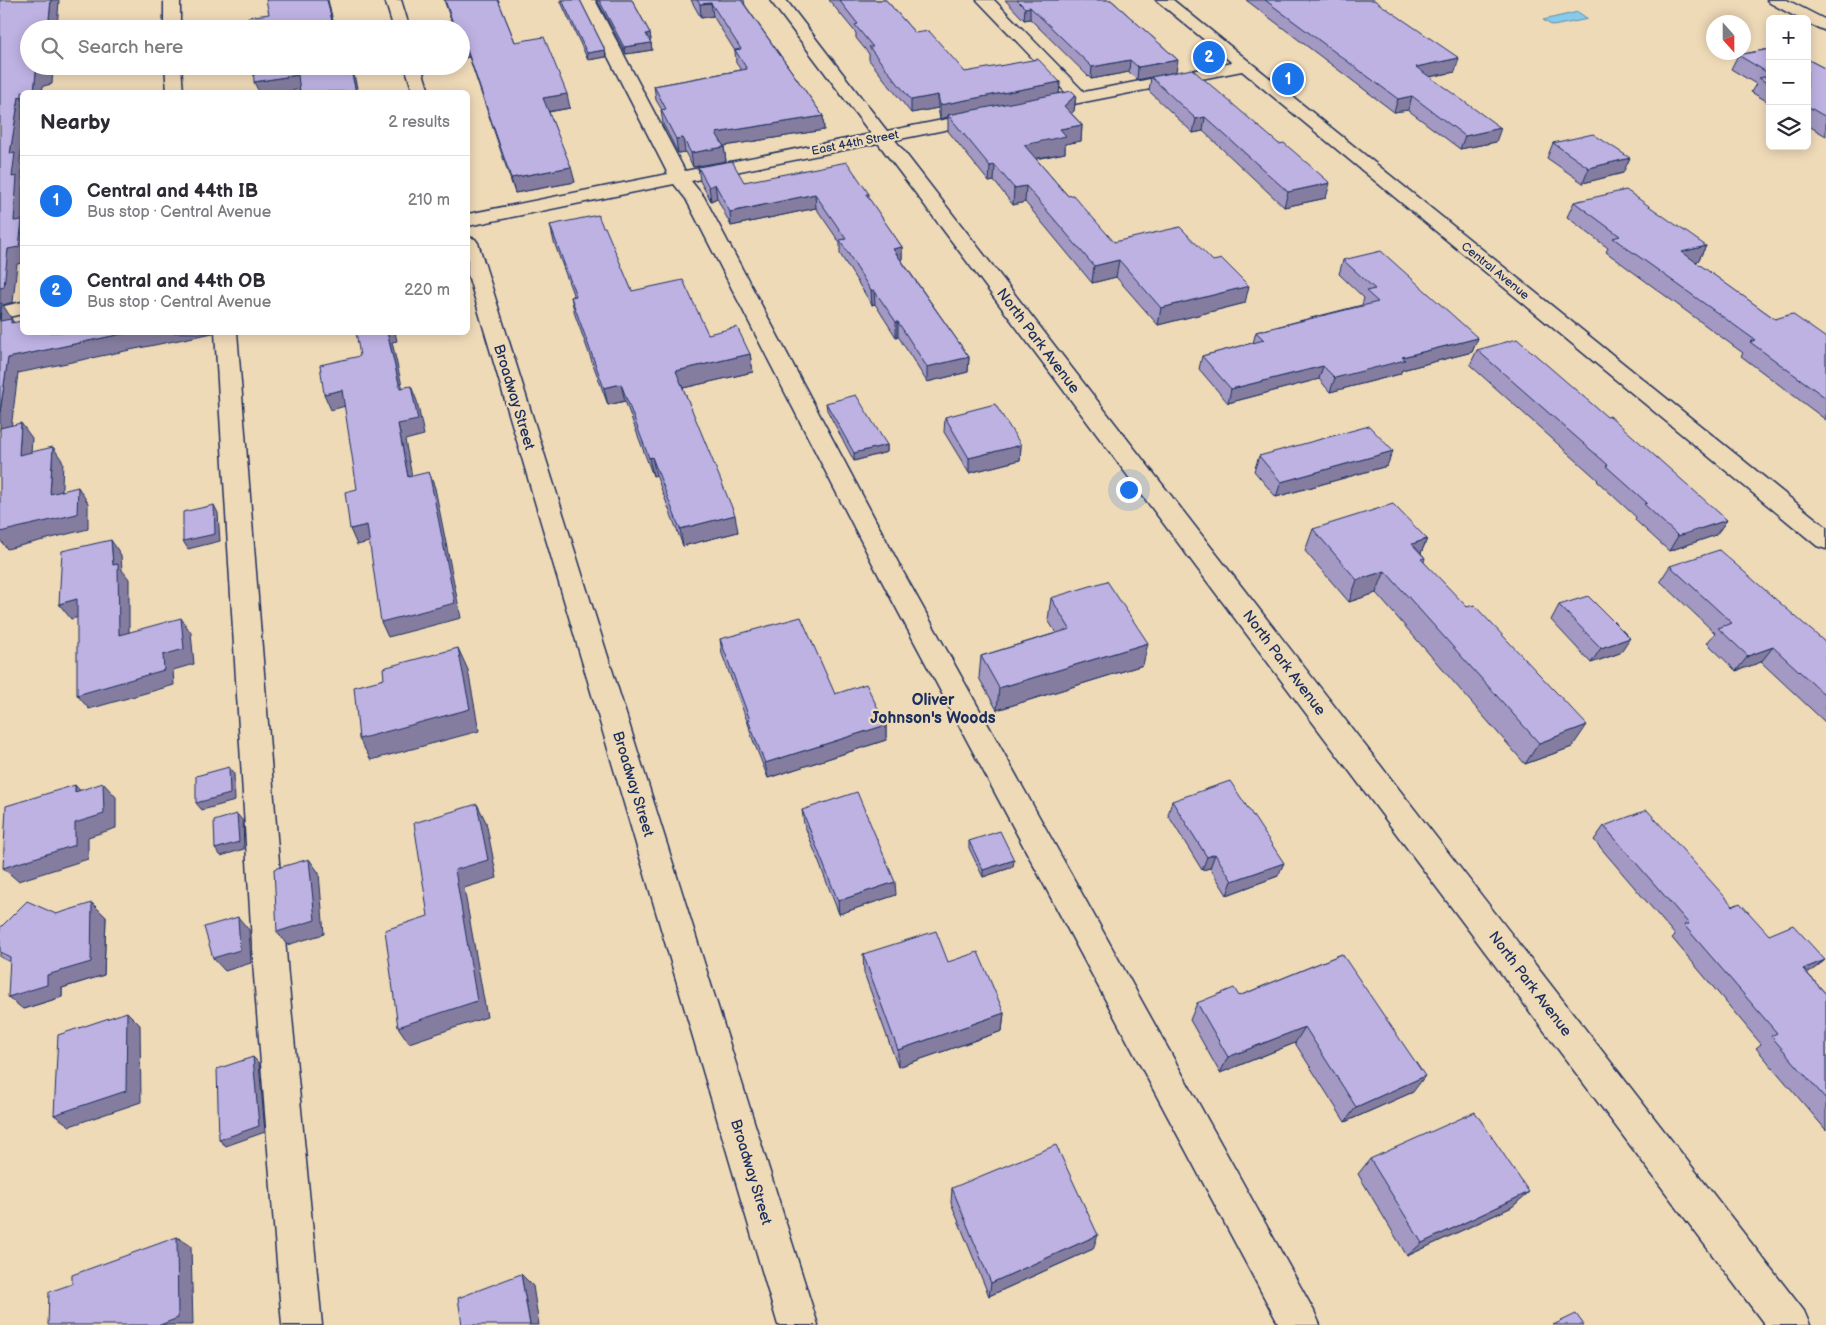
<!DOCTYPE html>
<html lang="en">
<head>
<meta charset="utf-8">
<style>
	:root { --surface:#fff; --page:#f2f2f3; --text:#2b2b33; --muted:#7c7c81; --line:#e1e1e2; --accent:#1a73e8 }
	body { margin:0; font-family:"Balsamiq Sans",sans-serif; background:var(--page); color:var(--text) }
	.controls { position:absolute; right:15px; top:15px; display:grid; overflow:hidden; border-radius:8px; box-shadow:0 2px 12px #0003 }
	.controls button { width:45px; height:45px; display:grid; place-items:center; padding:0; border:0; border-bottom:1px solid var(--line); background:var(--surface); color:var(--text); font:25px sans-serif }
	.compass { position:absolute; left:1706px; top:15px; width:45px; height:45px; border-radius:50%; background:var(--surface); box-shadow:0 2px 12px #0003; rotate:159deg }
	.you { position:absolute; left:1128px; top:489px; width:18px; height:18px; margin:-12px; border:4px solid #fff; border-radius:50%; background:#1a73e8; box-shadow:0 0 0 8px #1a73e833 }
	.badge { display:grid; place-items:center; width:32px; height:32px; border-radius:50%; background:var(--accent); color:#fff; font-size:16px; font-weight:700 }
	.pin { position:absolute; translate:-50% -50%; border:2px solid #fff; box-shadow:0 1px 5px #0006 }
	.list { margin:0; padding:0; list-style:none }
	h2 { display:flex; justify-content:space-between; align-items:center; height:65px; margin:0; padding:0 20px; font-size:21px }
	h2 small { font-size:16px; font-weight:400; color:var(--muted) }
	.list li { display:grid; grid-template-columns:32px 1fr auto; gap:15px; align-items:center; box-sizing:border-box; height:90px; padding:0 20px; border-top:1px solid var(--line) }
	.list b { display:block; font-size:19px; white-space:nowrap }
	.list p { margin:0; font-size:16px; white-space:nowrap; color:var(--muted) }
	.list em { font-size:16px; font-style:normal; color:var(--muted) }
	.icon { flex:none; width:28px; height:28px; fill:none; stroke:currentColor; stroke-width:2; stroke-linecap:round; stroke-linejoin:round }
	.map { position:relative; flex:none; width:1826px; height:1325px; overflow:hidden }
	.search { position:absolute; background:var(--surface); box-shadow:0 2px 12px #0003; left:20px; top:20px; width:450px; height:55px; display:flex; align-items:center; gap:12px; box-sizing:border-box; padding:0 18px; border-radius:28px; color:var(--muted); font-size:19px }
	.panel { position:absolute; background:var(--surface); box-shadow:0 2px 12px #0003; left:20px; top:90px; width:450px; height:245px; border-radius:8px }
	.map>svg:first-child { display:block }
	.water { fill:#87cae9; stroke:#5c8cb1 }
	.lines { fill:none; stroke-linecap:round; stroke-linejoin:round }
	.minor-casing { stroke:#1b2f5e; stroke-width:3 }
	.major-casing { stroke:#1b2f5e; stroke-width:3 }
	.minor { fill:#efdab8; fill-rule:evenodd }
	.major { fill:#efdab8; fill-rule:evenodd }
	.wall { fill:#a399c3; stroke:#1b2f5e }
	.shaded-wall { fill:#857d9f; stroke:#1b2f5e }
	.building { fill:#beb2e3; stroke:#1b2f5e }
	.labels { text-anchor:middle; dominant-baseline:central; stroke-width:4.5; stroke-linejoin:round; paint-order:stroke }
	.far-street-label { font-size:12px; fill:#1b2f5e; stroke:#efdab8 }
	.street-label { font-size:15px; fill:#1b2f5e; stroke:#efdab8 }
	.neighbourhood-label { font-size:16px; font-weight:bold; fill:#1b2f5e; stroke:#efdab8 }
</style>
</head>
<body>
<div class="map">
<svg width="1826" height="1325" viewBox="0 0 1826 1325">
	<rect width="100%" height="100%" fill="#efdab8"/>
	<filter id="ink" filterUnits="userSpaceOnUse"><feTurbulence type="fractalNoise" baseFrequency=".02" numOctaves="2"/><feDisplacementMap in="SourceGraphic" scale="10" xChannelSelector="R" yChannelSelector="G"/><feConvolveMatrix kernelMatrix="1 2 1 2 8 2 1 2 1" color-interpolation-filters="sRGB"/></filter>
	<g filter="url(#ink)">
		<!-- water -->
		<path class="water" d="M1578,12L1588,19L1553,26L1543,20Z"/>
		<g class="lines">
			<!-- minor casing -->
			<g class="minor-casing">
				<g id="minor">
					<rect x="164" y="0" width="16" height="29"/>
					<path d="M385,0H401L410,29H394Z"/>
					<path d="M579,0H595L685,171L871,134L770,0H786L887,131L983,112L989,113L992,117L989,121L895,140L1804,1311L1810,1325H1765L878,143L691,181L704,197L902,570L1314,1311L1320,1325H1279L876,570L686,199L674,184L468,226V214L668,174Z"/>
					<path d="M977,0H994L1084,92L1242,61L1248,62L1250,66L1248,70L1242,71L1038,111L1032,110L1029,106L1032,102L1068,95Z"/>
					<path d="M1767,0H1787L1826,20V31L1807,23V19H1800L1770,3Z"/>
					<path d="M165,66H181L183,92H167Z"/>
					<path d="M405,66H421L429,92H413Z"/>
					<path d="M468,237L475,239L478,243L818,1325H778L468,275Z"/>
					<path d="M22,302V314L0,319V307Z"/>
					<path d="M215,332H237L288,976L322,1325H282L254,976Z"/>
				</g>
			</g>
			<!-- major casing -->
			<g class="major-casing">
				<path id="major" d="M1156,0H1173L1826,527V549L1817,546Z"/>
			</g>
			<!-- minor -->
			<use href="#minor" class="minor"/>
			<!-- major -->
			<use href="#major" class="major"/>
		</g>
		<!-- wall -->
		<g class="wall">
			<path d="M444,0H498L515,42L570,108L549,112L575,182L515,193L469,57L464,58L461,49V29H454Z"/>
			<path d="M560,0H580L605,50L606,57L588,60Z"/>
			<path d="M597,0H632L650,33L651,40H649L651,43L652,50L626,54Z"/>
			<path d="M691,0H744L745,5L823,116L824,130L724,146L726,161L693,167L685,152L678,153L663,124L661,110H662L656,100L654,86L741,70L736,63L735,51L713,16L701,18Z"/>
			<path d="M829,0H886L915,33L965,72L1060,82L1059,93L1076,95L1074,111L1071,113L1082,125L1081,141L1065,144V153L1036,159L1068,196L1114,242L1245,303L1158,325L1116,277L1092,283L1025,202L1013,205L994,181L989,182L948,131V117L940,119L938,108L911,113L869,60V54L856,38V33Z"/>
			<path d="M1005,0H1111L1178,60L1137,80L1129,72L1091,79L1030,19L1024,20Z"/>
			<path d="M1246,0H1374L1455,72L1429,77L1496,142L1460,149L1408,110L1394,112Z"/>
			<path d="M1770,49V103L1751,92L1756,84L1731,69L1738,55Z"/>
			<path d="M1807,59L1826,69V136L1807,125Z"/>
			<path d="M1151,77L1279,144L1326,198L1284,207L1203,131L1193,133L1149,91Z"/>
			<path d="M1553,143L1623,173L1583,183L1547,158Z"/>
			<path d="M698,167L744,182L869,194V199L902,247V261L969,357L968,372L927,382L898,336L896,337L875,304L872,305L840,254V243L816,208L731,226L717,198L711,201L700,181Z"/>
			<path d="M1574,202L1706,246L1698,261L1695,262L1775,319L1826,338V420L1741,356L1743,353L1606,252L1608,248L1567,217Z"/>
			<path d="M550,225L603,227L632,291L708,334L750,354L753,372L683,388L738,532L683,546L656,475L653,476L625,401L608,405L575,315L571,297H574L554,242Z"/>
			<path d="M1343,260L1478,338L1472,352L1402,370L1400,374L1330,392L1319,379L1228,403L1199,369L1202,356L1253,343L1256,332L1362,305L1364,298L1339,274Z"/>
			<path d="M1477,350L1727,520L1716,535L1669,551L1635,520L1636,517L1597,481L1598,480L1470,365Z"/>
			<path d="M826,403L887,445V452L854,461L827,410Z"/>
			<path d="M945,417L1021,445L1020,460L969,473L944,432Z"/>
			<path d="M1259,456L1387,466L1276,497L1254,471Z"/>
			<path d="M1313,529L1427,539L1421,553L1425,558L1424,562L1572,747L1525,764L1376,593L1349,602L1305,551Z"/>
			<path d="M1670,566L1826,643V723L1761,662L1736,671L1707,643L1715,633L1660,581Z"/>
			<path d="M1051,598L1143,665L997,710L979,678L981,656L1056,633L1048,620Z"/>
			<path d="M1559,605L1620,653L1591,663L1551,620Z"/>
			<path d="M720,639L835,694L886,725V740L768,778L751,735L749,726L722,654Z"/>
			<path d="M1172,801L1278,876L1227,895L1210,868L1202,870L1168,815Z"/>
			<path d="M802,810L896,895L839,914L804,824Z"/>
			<path d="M1604,826L1733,906L1769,935L1825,960L1810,972L1807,973L1826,994V1130L1756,1048L1761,1044L1672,938L1675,935L1594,840Z"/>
			<path d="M969,841L1013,867L983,877L969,848Z"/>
			<path d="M56,914L106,917L104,975L62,988V997L23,1009L10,962L0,957V928Z"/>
			<path d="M863,954L948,962L1004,1013L1002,1031L898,1067L864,973Z"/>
			<path d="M1342,954L1413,1092L1345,1122L1295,1043L1220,1073L1190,1020L1197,1003L1239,996Z"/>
			<path d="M1370,1159L1529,1192L1512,1207L1407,1256L1358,1174Z"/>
			<path d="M952,1188L1093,1249L989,1296L951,1203Z"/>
		</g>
		<!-- shaded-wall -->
		<g class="shaded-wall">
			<path d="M51,0H59L57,29H48Z"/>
			<path d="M327,0H328L335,29H334Z"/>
			<path d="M711,3L713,16L701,18L700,4Z"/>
			<path d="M1030,7V19L1024,20L1025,8Z"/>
			<path d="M650,33L651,40L647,41L646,34Z"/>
			<path d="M651,43L652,50L626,54L624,47Z"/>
			<path d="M461,44H465L469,57L464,58Z"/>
			<path d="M605,50L606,57L588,60L587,53Z"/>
			<path d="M1459,58L1455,72L1412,80L1416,67Z"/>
			<path d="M1130,60L1129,72L1091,79L1092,67Z"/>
			<path d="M1178,60L1176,72L1137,80L1138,67Z"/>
			<path d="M45,66H53L52,84L43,86L42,92H34L36,72Z"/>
			<path d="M350,66H352L358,92H356Z"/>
			<path d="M298,75L303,89L283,92H259L254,82Z"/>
			<path d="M1060,82L1059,95L948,115V117L940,119V105Z"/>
			<path d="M567,94L570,108L546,112L543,98Z"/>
			<path d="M938,95V108L911,113V100Z"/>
			<path d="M1076,95L1074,111L1063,122L1064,106Z"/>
			<path d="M22,96V143L20,162L22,166V263L17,264L13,302L3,305L21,334L0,322V288L14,221L10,154L19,97Z"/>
			<path d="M1412,96L1408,110L1394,112L1398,99Z"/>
			<path d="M823,116L824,130L718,147L716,133Z"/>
			<path d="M1205,117L1203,131L1193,133L1196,119Z"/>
			<path d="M1082,125L1081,141L1065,144V153L1022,161L1024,145L1060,129Z"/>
			<path d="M1501,128L1496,142L1460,149L1465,136Z"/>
			<path d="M683,138L685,152L678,153L676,139Z"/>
			<path d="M724,147L726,161L693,167L691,153Z"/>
			<path d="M1630,158L1623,173L1583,183L1589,168Z"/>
			<path d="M995,165L994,181L989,182L990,166Z"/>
			<path d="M571,167L575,182L515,193L511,178Z"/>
			<path d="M1330,183L1326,198L1284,207L1288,192Z"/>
			<path d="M715,184L717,198L711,201L709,187Z"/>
			<path d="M1026,186L1025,202L1013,205L1014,188Z"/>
			<path d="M815,194L816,208L731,226L730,212Z"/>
			<path d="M1706,246L1698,261L1674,267L1682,252Z"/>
			<path d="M902,247V262L893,249Z"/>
			<path d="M1119,260L1116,277L1092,283L1094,266Z"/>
			<path d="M1249,286L1245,303L1158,325L1161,308Z"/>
			<path d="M874,290L875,304L872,305L871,291Z"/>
			<path d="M896,322H898V336L896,337Z"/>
			<path d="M131,332L213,333L18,373L9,444L0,431V412L8,358Z"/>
			<path d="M387,332H395L397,341L392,342L406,403L400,388Z"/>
			<path d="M1478,338L1472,352L1402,370L1400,374L1330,392L1335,378L1402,357Z"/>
			<path d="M750,354L753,372L679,389L676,371Z"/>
			<path d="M969,357L968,372L927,382V367Z"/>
			<path d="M1323,366L1319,379L1228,403L1231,389Z"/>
			<path d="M621,384L625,401L608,405L604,388Z"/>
			<path d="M411,386L417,401L424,435L405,440L415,492L408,477L398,424Z"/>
			<path d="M342,390L349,405L331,410L324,394Z"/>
			<path d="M21,423L32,438L30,470L19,455Z"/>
			<path d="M887,445V452L854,461V453Z"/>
			<path d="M1021,445L1020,460L969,473V458Z"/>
			<path d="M53,447L63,462L61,509L50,494Z"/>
			<path d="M1393,451L1387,466L1276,497L1281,482Z"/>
			<path d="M652,457L656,475L653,476L649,458Z"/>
			<path d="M429,472L435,488L461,618L388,637L381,622Z"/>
			<path d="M78,487L88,503V529L7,549L0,540V532Z"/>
			<path d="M214,505L218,513L220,541L188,549L183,541Z"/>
			<path d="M735,515L738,532L683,546L680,529Z"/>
			<path d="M1727,520L1716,535L1669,551L1678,536Z"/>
			<path d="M367,525L374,541L357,545L350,529Z"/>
			<path d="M1427,539L1417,562L1412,544Z"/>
			<path d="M111,540L121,555L122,570L129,579V650L119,635Z"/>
			<path d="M1385,571L1376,593L1349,602L1357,580Z"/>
			<path d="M77,599L88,615L71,619L59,604Z"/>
			<path d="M181,618L191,633L194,664L173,670L174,685L89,709L77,695L163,655Z"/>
			<path d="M1630,638L1620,653L1591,663L1601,648Z"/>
			<path d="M1148,643L1143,665L997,710L999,688Z"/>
			<path d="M1773,647L1761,662L1736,671L1748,656Z"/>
			<path d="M458,648L468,670L479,731L371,760L359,739Z"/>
			<path d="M886,725V740L768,778L765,763Z"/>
			<path d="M1587,725L1572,747L1525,764L1539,743Z"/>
			<path d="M229,767L234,774L235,801L202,810L196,803Z"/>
			<path d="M103,783L116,797V828L88,837V859L18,881L3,868L75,823Z"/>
			<path d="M75,785L88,799L75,792Z"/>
			<path d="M477,804L486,822L497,878L464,888L487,1017L409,1043L398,1027Z"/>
			<path d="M237,814L243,821L244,849L221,856L215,849Z"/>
			<path d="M1215,854L1210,868L1202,870L1207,857Z"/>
			<path d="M309,859L319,873L324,934L287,945L277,932Z"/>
			<path d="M1014,860L1013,867L983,877V870Z"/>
			<path d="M1284,863L1278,876L1227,895L1232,881Z"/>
			<path d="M895,882L896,895L839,914L838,901Z"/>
			<path d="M92,903L106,917L104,975L62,988V997L23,1009L8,997L47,975Z"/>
			<path d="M238,917L249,930L251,963L225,971L213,958Z"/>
			<path d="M1825,960L1810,972L1788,982L1803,969Z"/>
			<path d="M127,1012L140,1025L141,1102L70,1126L54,1115Z"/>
			<path d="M1004,1013L1002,1031L898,1067V1050Z"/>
			<path d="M1305,1027L1295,1043L1220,1073L1228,1057Z"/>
			<path d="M253,1057L259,1063L265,1132L226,1146L219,1140Z"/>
			<path d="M1425,1076L1413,1092L1345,1122L1356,1107Z"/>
			<path d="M1529,1192L1512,1207L1407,1256L1422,1243Z"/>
			<path d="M1098,1235L1093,1249L989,1296L991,1283Z"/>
			<path d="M177,1237L191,1246L193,1325H160Z"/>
			<path d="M521,1274L533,1286L539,1325H530Z"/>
		</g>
		<!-- building -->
		<g class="building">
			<path d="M0,0H51L48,29H29V66H45L44,70L36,72L34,92H22V96L19,97L10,154L15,153L12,177L17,176L14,221L22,220L19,247L8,249L4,287L0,288Z"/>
			<path d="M266,0H327L334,29H249L248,17L269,14Z"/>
			<path d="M445,0H498L515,42L544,37L567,94L543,98L571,167L511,178L465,44H461V29H455Z"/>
			<path d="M562,0H580L605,50L587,53Z"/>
			<path d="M599,0H632L650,33L646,34L651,43L624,47Z"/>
			<path d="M697,0H741L823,116L716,133L724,147L691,153L683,138L676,139L661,110L666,109L654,86L747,69L735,50L741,49L711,3L700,4Z"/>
			<path d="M839,0H886L915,33L929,31L965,72L1038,59L1060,82L940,105L938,95L911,100L869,47H873L855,25L858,24Z"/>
			<path d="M1017,0H1111L1178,60L1138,67L1130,60L1092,67L1030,7L1025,8Z"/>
			<path d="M1265,0H1374L1459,58L1416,67L1501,128L1465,136L1412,96L1398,99Z"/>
			<path d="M1770,49V74L1738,55Z"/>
			<path d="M1807,59L1826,69V117L1807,106Z"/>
			<path d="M253,66H350L356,92H300L298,75L254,82Z"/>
			<path d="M1192,69L1279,144L1284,143L1330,183L1288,192L1205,117L1196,119L1151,77Z"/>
			<path d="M1770,76V85L1759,78Z"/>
			<path d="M1072,91L1076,95L1064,106L1082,125L1060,129L1066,136L1024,145L1068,196L1073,195L1114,242L1180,227L1213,261L1222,259L1249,286L1161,308L1119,260L1094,266L1026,186L1014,188L995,165L990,166L948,115Z"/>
			<path d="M1593,134L1630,158L1589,168L1553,143Z"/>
			<path d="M732,161L744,182L847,162L869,194H866L902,247L893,249L969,357L927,367L898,322H896L874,290L871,291L840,240L846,239L815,194L730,212L715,184L709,187L698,167Z"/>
			<path d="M1626,190L1706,246L1682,252L1775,319L1792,314L1826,338V398L1750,342L1755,340L1613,238L1620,236L1574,202Z"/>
			<path d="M598,215L603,227H605L632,291L683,280L708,334L737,327L750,354L676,371L735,515L680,529L652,457L649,458L621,384L604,388L571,297L576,296L550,225Z"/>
			<path d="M1381,251L1478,338L1402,357L1405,360L1335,378L1323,366L1231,389L1202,356L1264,340L1256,332L1378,302L1366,291L1375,289L1343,260Z"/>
			<path d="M2,303L0,320V304Z"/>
			<path d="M11,319V323L22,321V332H131L8,358L0,412V321Z"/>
			<path d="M356,332H387L400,388L411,386L418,420L398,424L408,477L429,472L455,603L381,622L367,525L350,529L345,492L357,489L342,390L324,394L320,365L360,356Z"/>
			<path d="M1517,339L1607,417L1610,416L1727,520L1678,536L1644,504L1647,503L1606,466L1608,465L1477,350Z"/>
			<path d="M856,395L887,445L854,453L826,403Z"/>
			<path d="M995,404L1021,445L969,458L945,417Z"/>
			<path d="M21,423L19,455L53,447L50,494L78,487L77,514L0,532V428Z"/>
			<path d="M1369,426L1393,451L1281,482L1259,456Z"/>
			<path d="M1393,504L1427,539L1412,544L1425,558L1421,559L1467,607L1474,605L1587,725L1539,743L1385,571L1357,580L1313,529Z"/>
			<path d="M214,505L215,534L183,541V512Z"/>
			<path d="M111,540L113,565L118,564L119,635L181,618L184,649L163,655L164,670L77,695V599L59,604L62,551Z"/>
			<path d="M1719,550L1826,643V696L1773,647L1748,656L1718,628L1732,623L1670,566Z"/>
			<path d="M1107,581L1148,643L999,688L981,656L1070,629L1051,598Z"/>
			<path d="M1588,596L1630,638L1601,648L1559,605Z"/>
			<path d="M801,617L835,694L866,684L886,725L765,763L748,720H750L720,639Z"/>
			<path d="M458,648L470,709L359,739L354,687L384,679L383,668Z"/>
			<path d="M229,767L230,794L196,803V776Z"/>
			<path d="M1230,781L1284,863L1232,881L1215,854L1207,857L1172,801Z"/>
			<path d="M103,783L104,814L75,823V845L3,868L6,806L75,785V792Z"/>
			<path d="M857,792L895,882L838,901L802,810Z"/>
			<path d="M477,804L488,860L455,870L477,1001L398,1027L385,930L428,916L414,823Z"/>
			<path d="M1647,810L1733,906L1740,903L1769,935L1793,925L1825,960L1803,969L1826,994V1099L1771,1036L1777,1033L1684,925L1689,924L1604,826Z"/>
			<path d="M237,814L239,842L215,849L214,821Z"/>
			<path d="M1000,831L1014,860L983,870L969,841Z"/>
			<path d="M309,859L315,920L277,932L274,869Z"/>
			<path d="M27,901L56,914L92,903L91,962L47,975V985L8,997L10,957L0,952V928Z"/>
			<path d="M238,917L240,950L213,958L204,927Z"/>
			<path d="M936,931L948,962L978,952L1004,1013L898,1050L863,954Z"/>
			<path d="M1342,954L1425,1076L1356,1107L1305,1027L1228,1057L1197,1003L1234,988L1239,996Z"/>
			<path d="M127,1012L126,1091L54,1115L58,1035Z"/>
			<path d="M253,1057L259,1126L219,1140L217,1069Z"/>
			<path d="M1475,1112L1529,1192L1422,1243L1370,1159Z"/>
			<path d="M1056,1145L1098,1235L991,1283L952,1188Z"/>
			<path d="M177,1237L178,1318L160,1325H48L49,1292L72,1284V1275Z"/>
			<path d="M521,1274L530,1325H462L458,1298Z"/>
			<path d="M1576,1314L1584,1325H1553Z"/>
		</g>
	</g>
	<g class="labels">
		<!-- far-street labels -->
		<g class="far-street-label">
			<text transform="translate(855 143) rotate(-11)">East 44th Street</text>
			<text transform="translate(1495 271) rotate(39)">Central Avenue</text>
		</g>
		<!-- street labels -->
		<g class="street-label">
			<text transform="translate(1038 341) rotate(53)">North Park Avenue</text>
			<text transform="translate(514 397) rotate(73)">Broadway Street</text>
			<text transform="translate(1284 663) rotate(53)">North Park Avenue</text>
			<text transform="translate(633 784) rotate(73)">Broadway Street</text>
			<text transform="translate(1530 984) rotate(53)">North Park Avenue</text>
			<text transform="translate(751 1172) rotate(73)">Broadway Street</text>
		</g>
		<!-- neighbourhood labels -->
		<g class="neighbourhood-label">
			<text x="933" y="700">Oliver<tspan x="933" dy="18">Johnson's Woods</tspan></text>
		</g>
	</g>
</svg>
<div class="controls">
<button>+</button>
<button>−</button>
<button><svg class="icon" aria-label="layers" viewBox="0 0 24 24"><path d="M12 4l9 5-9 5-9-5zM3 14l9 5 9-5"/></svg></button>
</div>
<svg class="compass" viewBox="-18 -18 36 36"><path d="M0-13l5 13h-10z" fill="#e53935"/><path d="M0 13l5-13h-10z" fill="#7c7c81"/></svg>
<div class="you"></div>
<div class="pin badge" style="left:1288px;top:79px">1</div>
<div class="pin badge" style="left:1209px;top:57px">2</div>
<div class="search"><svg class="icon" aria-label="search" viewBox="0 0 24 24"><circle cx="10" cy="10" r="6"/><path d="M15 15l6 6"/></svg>Search here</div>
<section class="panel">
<h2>Nearby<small>2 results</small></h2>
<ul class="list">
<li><span class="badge">1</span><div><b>Central and 44th IB</b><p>Bus stop · Central Avenue</p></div><em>210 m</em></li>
<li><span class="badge">2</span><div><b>Central and 44th OB</b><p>Bus stop · Central Avenue</p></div><em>220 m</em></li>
</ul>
</section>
</div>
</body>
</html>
